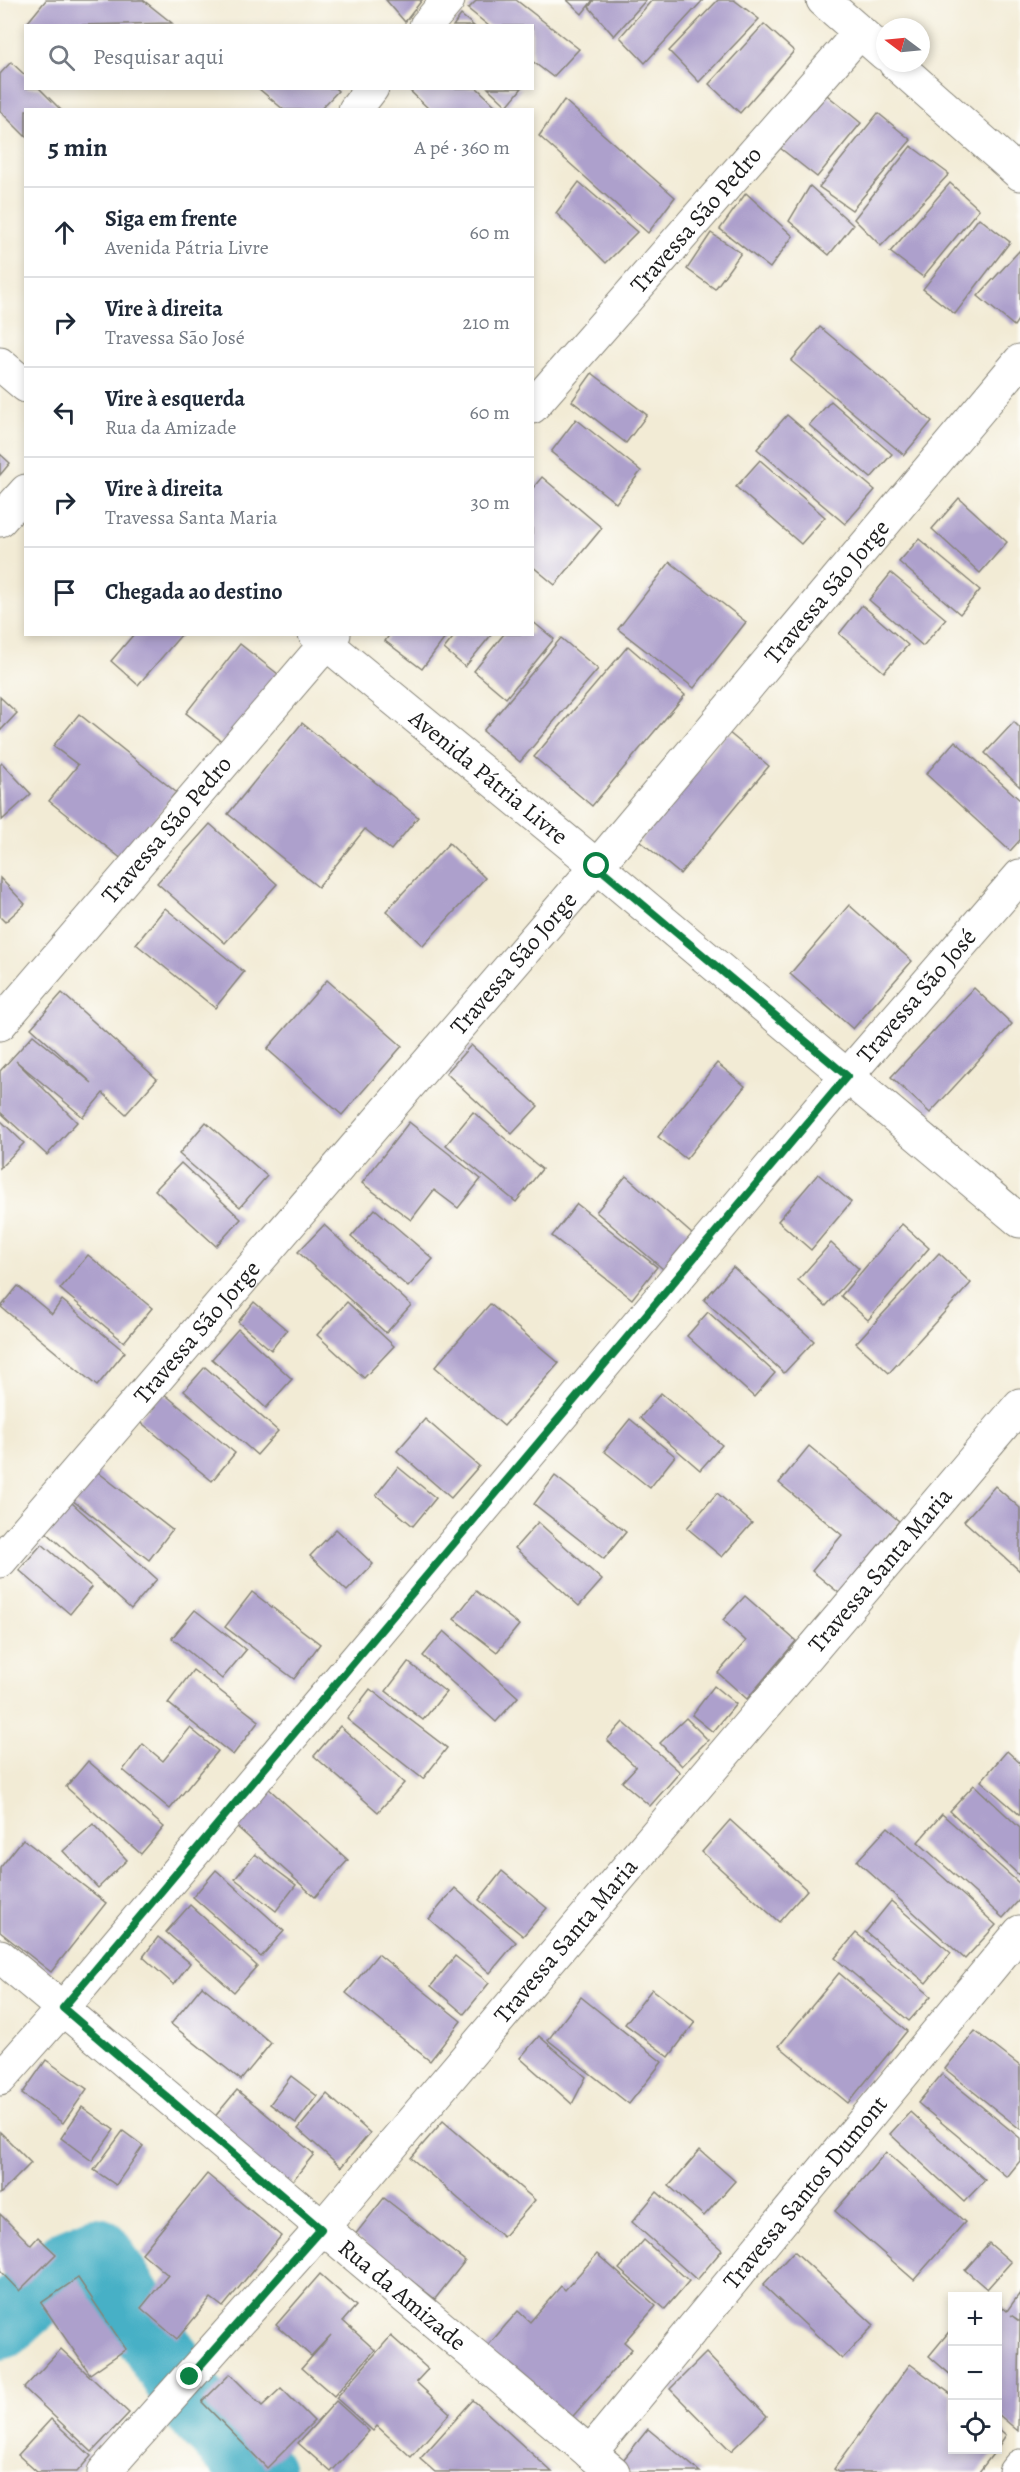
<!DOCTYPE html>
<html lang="pt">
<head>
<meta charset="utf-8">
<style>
	:root { --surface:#fff; --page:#f6f6f7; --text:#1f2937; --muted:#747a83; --line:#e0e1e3 }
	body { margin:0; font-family:Alegreya,serif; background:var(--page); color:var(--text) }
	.controls { position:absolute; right:18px; bottom:18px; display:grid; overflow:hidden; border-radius:0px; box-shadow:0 3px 9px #0003 }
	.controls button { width:54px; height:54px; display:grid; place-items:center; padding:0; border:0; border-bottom:2px solid var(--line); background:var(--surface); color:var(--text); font:30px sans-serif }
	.compass { position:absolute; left:876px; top:18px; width:54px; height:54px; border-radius:50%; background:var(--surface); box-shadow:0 3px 9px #0003; rotate:286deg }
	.stop { position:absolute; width:18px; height:18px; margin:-14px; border:4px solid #0b8043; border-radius:50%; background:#fff }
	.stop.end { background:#0b8043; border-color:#fff; box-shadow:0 2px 6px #0008 }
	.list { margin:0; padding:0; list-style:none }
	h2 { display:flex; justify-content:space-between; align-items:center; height:78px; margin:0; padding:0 24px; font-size:26px }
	h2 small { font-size:20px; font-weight:400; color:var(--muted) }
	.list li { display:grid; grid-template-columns:39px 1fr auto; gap:18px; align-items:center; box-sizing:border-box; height:90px; padding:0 24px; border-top:2px solid var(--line) }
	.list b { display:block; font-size:22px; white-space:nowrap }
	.list p { margin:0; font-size:20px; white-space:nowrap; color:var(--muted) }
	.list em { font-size:20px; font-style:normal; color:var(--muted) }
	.icon { flex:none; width:33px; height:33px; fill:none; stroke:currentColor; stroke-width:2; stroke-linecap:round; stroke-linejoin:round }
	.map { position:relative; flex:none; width:1020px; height:2472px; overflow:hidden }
	.search { position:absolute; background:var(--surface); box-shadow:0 3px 9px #0003; left:24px; top:24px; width:510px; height:66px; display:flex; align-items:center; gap:15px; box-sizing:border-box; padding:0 21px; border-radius:0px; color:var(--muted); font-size:22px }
	.panel { position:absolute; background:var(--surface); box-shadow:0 3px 9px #0003; left:24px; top:108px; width:510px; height:528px; border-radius:0px }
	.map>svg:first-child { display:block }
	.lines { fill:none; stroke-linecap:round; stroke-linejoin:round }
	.river { stroke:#47b0c6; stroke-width:70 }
	.building { fill:#ada0cc }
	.minor-casing { stroke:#878478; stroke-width:35 }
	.minor { stroke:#fff; stroke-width:33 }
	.route { stroke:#0b8043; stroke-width:8 }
	.labels { text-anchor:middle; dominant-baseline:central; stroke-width:5; stroke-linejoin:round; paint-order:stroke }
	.street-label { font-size:24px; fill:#1c1c1c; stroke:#fdfcf7 }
</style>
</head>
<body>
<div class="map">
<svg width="1020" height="2472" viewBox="0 0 1020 2472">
	<rect width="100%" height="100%" fill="#fdfcf7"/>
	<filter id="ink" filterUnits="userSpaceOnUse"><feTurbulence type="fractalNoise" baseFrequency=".0167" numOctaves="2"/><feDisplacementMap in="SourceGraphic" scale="12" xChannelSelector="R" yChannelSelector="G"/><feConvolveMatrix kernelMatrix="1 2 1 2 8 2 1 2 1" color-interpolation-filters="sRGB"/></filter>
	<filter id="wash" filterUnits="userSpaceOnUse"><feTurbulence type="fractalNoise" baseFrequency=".008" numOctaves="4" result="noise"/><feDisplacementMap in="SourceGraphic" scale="24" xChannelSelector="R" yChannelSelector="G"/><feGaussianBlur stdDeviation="1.35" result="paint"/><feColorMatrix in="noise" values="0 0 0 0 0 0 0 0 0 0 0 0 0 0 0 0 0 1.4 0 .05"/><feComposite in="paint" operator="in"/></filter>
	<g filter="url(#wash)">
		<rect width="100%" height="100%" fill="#f2ebd5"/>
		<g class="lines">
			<!-- river -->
			<path class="river" d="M0,2325L70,2263L97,2252L196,2407L259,2472"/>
		</g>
		<g id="blocks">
			<!-- building -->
			<g class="building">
				<path d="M46,0H143L172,23L33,26L28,22Z"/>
				<path d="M386,0H422L405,22Z"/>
				<path d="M477,0H516L579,49L553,77L532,61V26H489L468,9Z"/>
				<path d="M567,0H593L582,14Z"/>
				<path d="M594,0H646L614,36L589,7Z"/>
				<path d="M652,0H703L645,63L620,37Z"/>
				<path d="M718,0H734L759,19L699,82L669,51Z"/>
				<path d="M461,15L474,26H453Z"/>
				<path d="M764,24L794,51L740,113L709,84Z"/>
				<path d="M11,62L26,76V88H39L61,110H26V137L0,111V74Z"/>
				<path d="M258,88H335L338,91L320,110H284Z"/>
				<path d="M407,88H477L500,110H430Z"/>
				<path d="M488,88H522L507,106Z"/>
				<path d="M827,95L861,123L817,177L780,148Z"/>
				<path d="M564,100L675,197L648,233L539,136Z"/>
				<path d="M878,113L911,140L852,210L819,187Z"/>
				<path d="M911,146L949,174L881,246L854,219Z"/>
				<path d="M579,182L637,232L606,263L556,213Z"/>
				<path d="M950,183L979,209L923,277L890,252Z"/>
				<path d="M810,186L853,225L829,255L789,221Z"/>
				<path d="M746,193L793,236L770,268L720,229Z"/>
				<path d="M979,218L1010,242L955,314L923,289Z"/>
				<path d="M711,233L741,253L715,289L687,269Z"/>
				<path d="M1020,250V317L1014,326L978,296Z"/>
				<path d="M820,327L932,421L904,455L791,361Z"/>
				<path d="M592,373L647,415L626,443L572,401Z"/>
				<path d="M831,401L892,454L871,478L809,425Z"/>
				<path d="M787,415L875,490L845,524L757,449Z"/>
				<path d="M576,419L641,471L616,503L551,452Z"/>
				<path d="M0,454L10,463L0,475Z"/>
				<path d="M760,460L825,517L801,544L736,487Z"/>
				<path d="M542,477L602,528L555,585L532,566V489Z"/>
				<path d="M959,498L1007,542L980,573L932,529Z"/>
				<path d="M919,539L980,590L960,614L899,562Z"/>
				<path d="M670,562L746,622L694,688L618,629Z"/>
				<path d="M891,573L946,619L923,646L869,600Z"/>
				<path d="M862,605L908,645L884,672L839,634Z"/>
				<path d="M532,621L554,639L506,698L474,671L504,634H532Z"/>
				<path d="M134,634H182L138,685L111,661Z"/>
				<path d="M390,634H448L422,669L385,641Z"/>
				<path d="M456,634H492L465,667L444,649Z"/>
				<path d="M561,638L598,669L520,762L483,731Z"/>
				<path d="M240,644L283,678L228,746L186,713Z"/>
				<path d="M628,646L685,695L592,806L534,757Z"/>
				<path d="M0,697L17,713L0,731Z"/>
				<path d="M79,714L176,792L123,860L49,801L78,765L53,746Z"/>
				<path d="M1014,722L1020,728V787L985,753Z"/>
				<path d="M302,723L418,817L391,850L365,829L318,887L228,814Z"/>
				<path d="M728,732L769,766L680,874L640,841Z"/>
				<path d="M955,741L1020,800V840L1010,851L926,774Z"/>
				<path d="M2,763L31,794L2,820L0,765Z"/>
				<path d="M210,824L277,884L225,943L157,883Z"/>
				<path d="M449,843L485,878L423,946L386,911Z"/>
				<path d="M0,878L25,904L5,922L0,917Z"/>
				<path d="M849,905L912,961L853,1029L790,974Z"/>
				<path d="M165,908L244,972L215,1008L136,944Z"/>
				<path d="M327,980L402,1046L342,1115L267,1049Z"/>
				<path d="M974,988L1012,1024L930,1113L891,1077Z"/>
				<path d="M62,993L157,1079L126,1114L103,1093L83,1117L16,1061L77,1122L47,1155L0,1112V1071L33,1035L92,1083L31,1028Z"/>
				<path d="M471,1045L538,1106L512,1134L446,1073Z"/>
				<path d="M717,1063L745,1086L686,1159L658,1137Z"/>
				<path d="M473,1112L542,1169L516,1202L446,1145Z"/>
				<path d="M0,1120L24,1143L0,1168Z"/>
				<path d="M206,1122L267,1176L240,1207L179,1154Z"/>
				<path d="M409,1122L481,1179L458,1208L434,1190L411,1220L362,1183Z"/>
				<path d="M181,1163L241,1219L216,1246L155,1190Z"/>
				<path d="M818,1174L851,1202L811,1250L778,1221Z"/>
				<path d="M626,1176L692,1234L663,1269L596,1212Z"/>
				<path d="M577,1204L657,1267L632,1299L552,1236Z"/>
				<path d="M375,1209L433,1259L408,1287L351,1237Z"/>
				<path d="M902,1224L929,1248L868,1320L841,1296Z"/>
				<path d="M324,1225L411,1305L386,1333L298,1252Z"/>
				<path d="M831,1243L859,1269L826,1306L798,1280Z"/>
				<path d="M939,1253L971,1283L889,1373L856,1343Z"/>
				<path d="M88,1255L152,1308L124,1342L60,1289Z"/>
				<path d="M733,1267L814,1341L784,1373L704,1300Z"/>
				<path d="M18,1286L52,1314L62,1300L125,1352L97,1386L1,1307Z"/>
				<path d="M254,1302L287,1330L271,1350L238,1322Z"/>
				<path d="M347,1302L394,1346L364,1378L317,1335Z"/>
				<path d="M490,1304L559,1363L504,1426L435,1367Z"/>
				<path d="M708,1312L775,1373L754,1397L687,1336Z"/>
				<path d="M238,1329L292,1379L266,1408L212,1359Z"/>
				<path d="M205,1367L278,1431L257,1455L184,1391Z"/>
				<path d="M162,1392L235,1453L212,1481L138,1420Z"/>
				<path d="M661,1393L722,1445L700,1470L640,1418Z"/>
				<path d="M425,1419L479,1466L451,1498L397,1451Z"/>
				<path d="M630,1419L675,1456L650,1488L604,1451Z"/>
				<path d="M809,1446L899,1521L839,1593L812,1571L842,1535L779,1483Z"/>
				<path d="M90,1466L172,1530L149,1560L67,1496Z"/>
				<path d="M398,1467L436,1498L413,1526L376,1495Z"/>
				<path d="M555,1476L626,1532L604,1559L534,1504Z"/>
				<path d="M995,1486L1020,1508V1571L964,1521Z"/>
				<path d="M717,1493L752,1523L722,1557L687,1528Z"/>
				<path d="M72,1503L157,1579L131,1609L46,1532Z"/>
				<path d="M538,1522L602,1580L579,1606L515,1548Z"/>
				<path d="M336,1529L373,1564L347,1591L310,1556Z"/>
				<path d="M42,1544L92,1587L70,1614L19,1570Z"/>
				<path d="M476,1591L519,1625L497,1652L454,1619Z"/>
				<path d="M252,1592L320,1644L294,1679L225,1627Z"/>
				<path d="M745,1596L796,1641L747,1699L718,1673L746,1641L723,1620Z"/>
				<path d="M195,1610L246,1650L222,1679L172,1638Z"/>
				<path d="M444,1631L518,1697L496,1722L423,1656Z"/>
				<path d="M408,1662L446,1692L423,1720L386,1691Z"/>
				<path d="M193,1670L259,1721L233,1755L168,1703Z"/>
				<path d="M714,1686L736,1704L713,1732L692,1715Z"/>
				<path d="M370,1689L447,1748L423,1779L347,1719Z"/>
				<path d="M686,1718L708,1740L682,1766L660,1743Z"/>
				<path d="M623,1722L680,1772L650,1806L622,1782L636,1767L607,1740Z"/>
				<path d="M340,1726L404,1783L378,1812L314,1756Z"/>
				<path d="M190,1728L218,1751L170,1809L123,1770L143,1744L163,1761Z"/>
				<path d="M1007,1751L1020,1763V1815L981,1781Z"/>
				<path d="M88,1761L164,1827L141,1854L66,1787Z"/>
				<path d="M974,1785L1020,1828V1876L950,1811Z"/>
				<path d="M268,1788L348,1860L315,1897L236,1826Z"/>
				<path d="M942,1814L1020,1884V1899L1003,1918L918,1842Z"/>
				<path d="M730,1820L807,1890L779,1922L702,1852Z"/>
				<path d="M93,1824L127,1860L98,1888L63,1851Z"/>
				<path d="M888,1827L996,1925L965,1959L857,1861Z"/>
				<path d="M23,1839L106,1903L51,1972L0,1932V1868Z"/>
				<path d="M255,1854L296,1885L276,1911L235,1879Z"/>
				<path d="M216,1870L284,1931L261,1957L193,1897Z"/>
				<path d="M502,1871L547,1908L523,1936L479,1900Z"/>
				<path d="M455,1888L516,1942L490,1973L429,1919Z"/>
				<path d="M891,1901L951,1953L926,1983L866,1932Z"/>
				<path d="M190,1905L257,1966L234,1992L166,1932Z"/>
				<path d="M856,1933L931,1996L909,2021L835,1958Z"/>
				<path d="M158,1937L190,1963L174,1985L143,1957Z"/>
				<path d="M378,1954L461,2021L430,2061L346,1993Z"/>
				<path d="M455,1956L489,1983L464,2014L431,1986Z"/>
				<path d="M839,1973L907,2031L848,2103L779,2046Z"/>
				<path d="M202,1986L271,2043L241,2080L171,2024Z"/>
				<path d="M652,1989L695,2022L669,2057L625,2024Z"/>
				<path d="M581,1997L662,2062L629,2104L548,2040Z"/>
				<path d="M975,2031L1020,2066V2129L945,2069Z"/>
				<path d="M539,2036L586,2077L572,2104L520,2058Z"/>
				<path d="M46,2060L87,2089L63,2123L22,2094Z"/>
				<path d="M942,2074L1020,2138V2161L1007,2177L918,2103Z"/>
				<path d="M291,2076L317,2096L296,2123L270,2104Z"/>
				<path d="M237,2090L314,2154L286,2189L208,2125Z"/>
				<path d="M327,2094L370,2133L341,2167L298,2129Z"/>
				<path d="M82,2107L114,2130L92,2161L61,2138Z"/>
				<path d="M910,2112L985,2180L964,2202L890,2134Z"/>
				<path d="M443,2121L535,2200L503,2237L411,2158Z"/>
				<path d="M123,2131L143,2146L116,2185L94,2170Z"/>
				<path d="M0,2132L31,2163L0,2194Z"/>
				<path d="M700,2150L735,2181L704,2216L669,2186Z"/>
				<path d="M886,2152L965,2222L914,2280L835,2211Z"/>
				<path d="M207,2174L281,2236L223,2307L211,2298L177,2339L141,2308L168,2275L142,2253Z"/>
				<path d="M657,2192L722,2250L697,2280L632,2222Z"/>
				<path d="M384,2198L465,2261L435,2299L354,2236Z"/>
				<path d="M0,2214L31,2245L38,2237L56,2254L19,2291L0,2271Z"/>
				<path d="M644,2240L689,2281L665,2309L619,2269Z"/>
				<path d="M989,2243L1011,2262L987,2289L965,2270Z"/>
				<path d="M794,2251L874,2325L842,2359L763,2285Z"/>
				<path d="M597,2254L656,2306L624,2342L632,2349L567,2423L485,2349L518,2311L530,2322L561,2286L565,2290Z"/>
				<path d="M320,2274L356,2306L343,2321L375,2350L334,2396L302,2368L331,2335L311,2356L276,2325Z"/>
				<path d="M78,2278L126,2349L90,2374L41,2303Z"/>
				<path d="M1020,2293V2321L1011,2315L1020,2322L1018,2431L998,2414V2303L1007,2311Z"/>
				<path d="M952,2328V2376L929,2356Z"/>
				<path d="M391,2336L428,2369L416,2382L450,2413L411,2457L377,2426L373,2431L336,2398Z"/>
				<path d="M61,2349L129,2413L92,2452L24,2388Z"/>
				<path d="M706,2353L767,2416L731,2451L670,2389Z"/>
				<path d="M910,2364L952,2395V2450H996L979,2472H838L834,2469Z"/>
				<path d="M230,2374L262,2406L281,2388L314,2421L267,2468L202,2402Z"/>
				<path d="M473,2400L552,2472H435L420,2459Z"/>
				<path d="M336,2401L369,2431L331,2472L298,2443Z"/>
				<path d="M51,2419L91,2456L77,2472H37L18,2455Z"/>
				<path d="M998,2428L1006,2435L998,2447Z"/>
				<path d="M648,2429L700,2472H628L619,2465Z"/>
			</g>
		</g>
	</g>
	<g filter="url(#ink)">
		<use href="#blocks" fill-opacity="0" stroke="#878478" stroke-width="1.5"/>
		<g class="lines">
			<!-- minor casing -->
			<g class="minor-casing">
				<g id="minor">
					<path d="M823,0L885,54"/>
					<path d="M426,26L448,0"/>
					<path d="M895,63L1020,174"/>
					<path d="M355,110L372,88"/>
					<path d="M0,364L26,386"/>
					<path id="s1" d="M532,407L860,32"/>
					<path d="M0,520L26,491"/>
					<path id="s2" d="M315,634L597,866L1020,1221"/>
					<path id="s3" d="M0,1024L334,634"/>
					<path id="s4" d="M0,1561L597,866L1020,361"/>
					<path id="s5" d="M0,1956L613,2472"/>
					<path id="s6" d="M0,2079L63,2008L847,1076L1020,876"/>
					<path id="s7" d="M590,2453L1020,1932"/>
					<path id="s8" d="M104,2472L321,2229L1020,1405"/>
					<path d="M1015,2472L1020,2466"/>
				</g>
			</g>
			<!-- minor -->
			<use href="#minor" class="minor"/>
		</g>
	</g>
	<g class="lines" filter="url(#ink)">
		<!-- route -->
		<path class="route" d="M190,2377L321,2229L63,2008L847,1076L597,866"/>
	</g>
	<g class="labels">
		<!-- street labels -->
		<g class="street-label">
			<text stroke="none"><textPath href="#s1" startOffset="249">Travessa São Pedro</textPath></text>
			<text stroke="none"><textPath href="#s4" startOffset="1274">Travessa São Jorge</textPath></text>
			<text stroke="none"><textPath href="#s2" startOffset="225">Avenida Pátria Livre</textPath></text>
			<text stroke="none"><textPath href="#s3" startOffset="256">Travessa São Pedro</textPath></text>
			<text stroke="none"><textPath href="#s4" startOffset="788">Travessa São Jorge</textPath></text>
			<text stroke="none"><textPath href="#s6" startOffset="1419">Travessa São José</textPath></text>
			<text stroke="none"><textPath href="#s4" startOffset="302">Travessa São Jorge</textPath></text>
			<text stroke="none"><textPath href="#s8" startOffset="1190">Travessa Santa Maria</textPath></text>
			<text stroke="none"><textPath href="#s8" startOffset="704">Travessa Santa Maria</textPath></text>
			<text stroke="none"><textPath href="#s7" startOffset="338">Travessa Santos Dumont</textPath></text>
			<text stroke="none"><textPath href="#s5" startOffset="526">Rua da Amizade</textPath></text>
		</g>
	</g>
</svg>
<div class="controls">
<button>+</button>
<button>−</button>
<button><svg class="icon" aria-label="locate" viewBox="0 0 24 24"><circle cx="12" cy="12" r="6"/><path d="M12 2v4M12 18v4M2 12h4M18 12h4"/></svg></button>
</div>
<svg class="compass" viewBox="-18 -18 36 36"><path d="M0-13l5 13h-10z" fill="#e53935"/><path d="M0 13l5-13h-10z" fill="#747a83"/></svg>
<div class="stop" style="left:597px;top:866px"></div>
<div class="stop end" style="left:190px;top:2377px"></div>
<div class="search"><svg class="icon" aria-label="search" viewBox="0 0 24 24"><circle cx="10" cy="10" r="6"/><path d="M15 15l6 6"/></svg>Pesquisar aqui</div>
<section class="panel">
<h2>5 min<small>A pé · 360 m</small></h2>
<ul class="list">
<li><svg class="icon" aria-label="ahead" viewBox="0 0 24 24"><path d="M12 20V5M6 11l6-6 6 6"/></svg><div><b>Siga em frente</b><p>Avenida Pátria Livre</p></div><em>60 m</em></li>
<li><svg class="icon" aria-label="right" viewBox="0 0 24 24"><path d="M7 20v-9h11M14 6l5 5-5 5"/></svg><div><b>Vire à direita</b><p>Travessa São José</p></div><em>210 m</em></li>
<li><svg class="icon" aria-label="left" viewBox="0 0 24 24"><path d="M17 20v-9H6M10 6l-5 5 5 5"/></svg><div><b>Vire à esquerda</b><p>Rua da Amizade</p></div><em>60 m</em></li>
<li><svg class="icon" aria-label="right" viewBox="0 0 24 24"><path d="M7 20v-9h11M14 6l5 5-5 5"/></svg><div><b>Vire à direita</b><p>Travessa Santa Maria</p></div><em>30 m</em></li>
<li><svg class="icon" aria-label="arrive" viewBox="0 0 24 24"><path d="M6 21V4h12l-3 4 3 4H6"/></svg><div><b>Chegada ao destino</b></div></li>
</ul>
</section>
</div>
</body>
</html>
